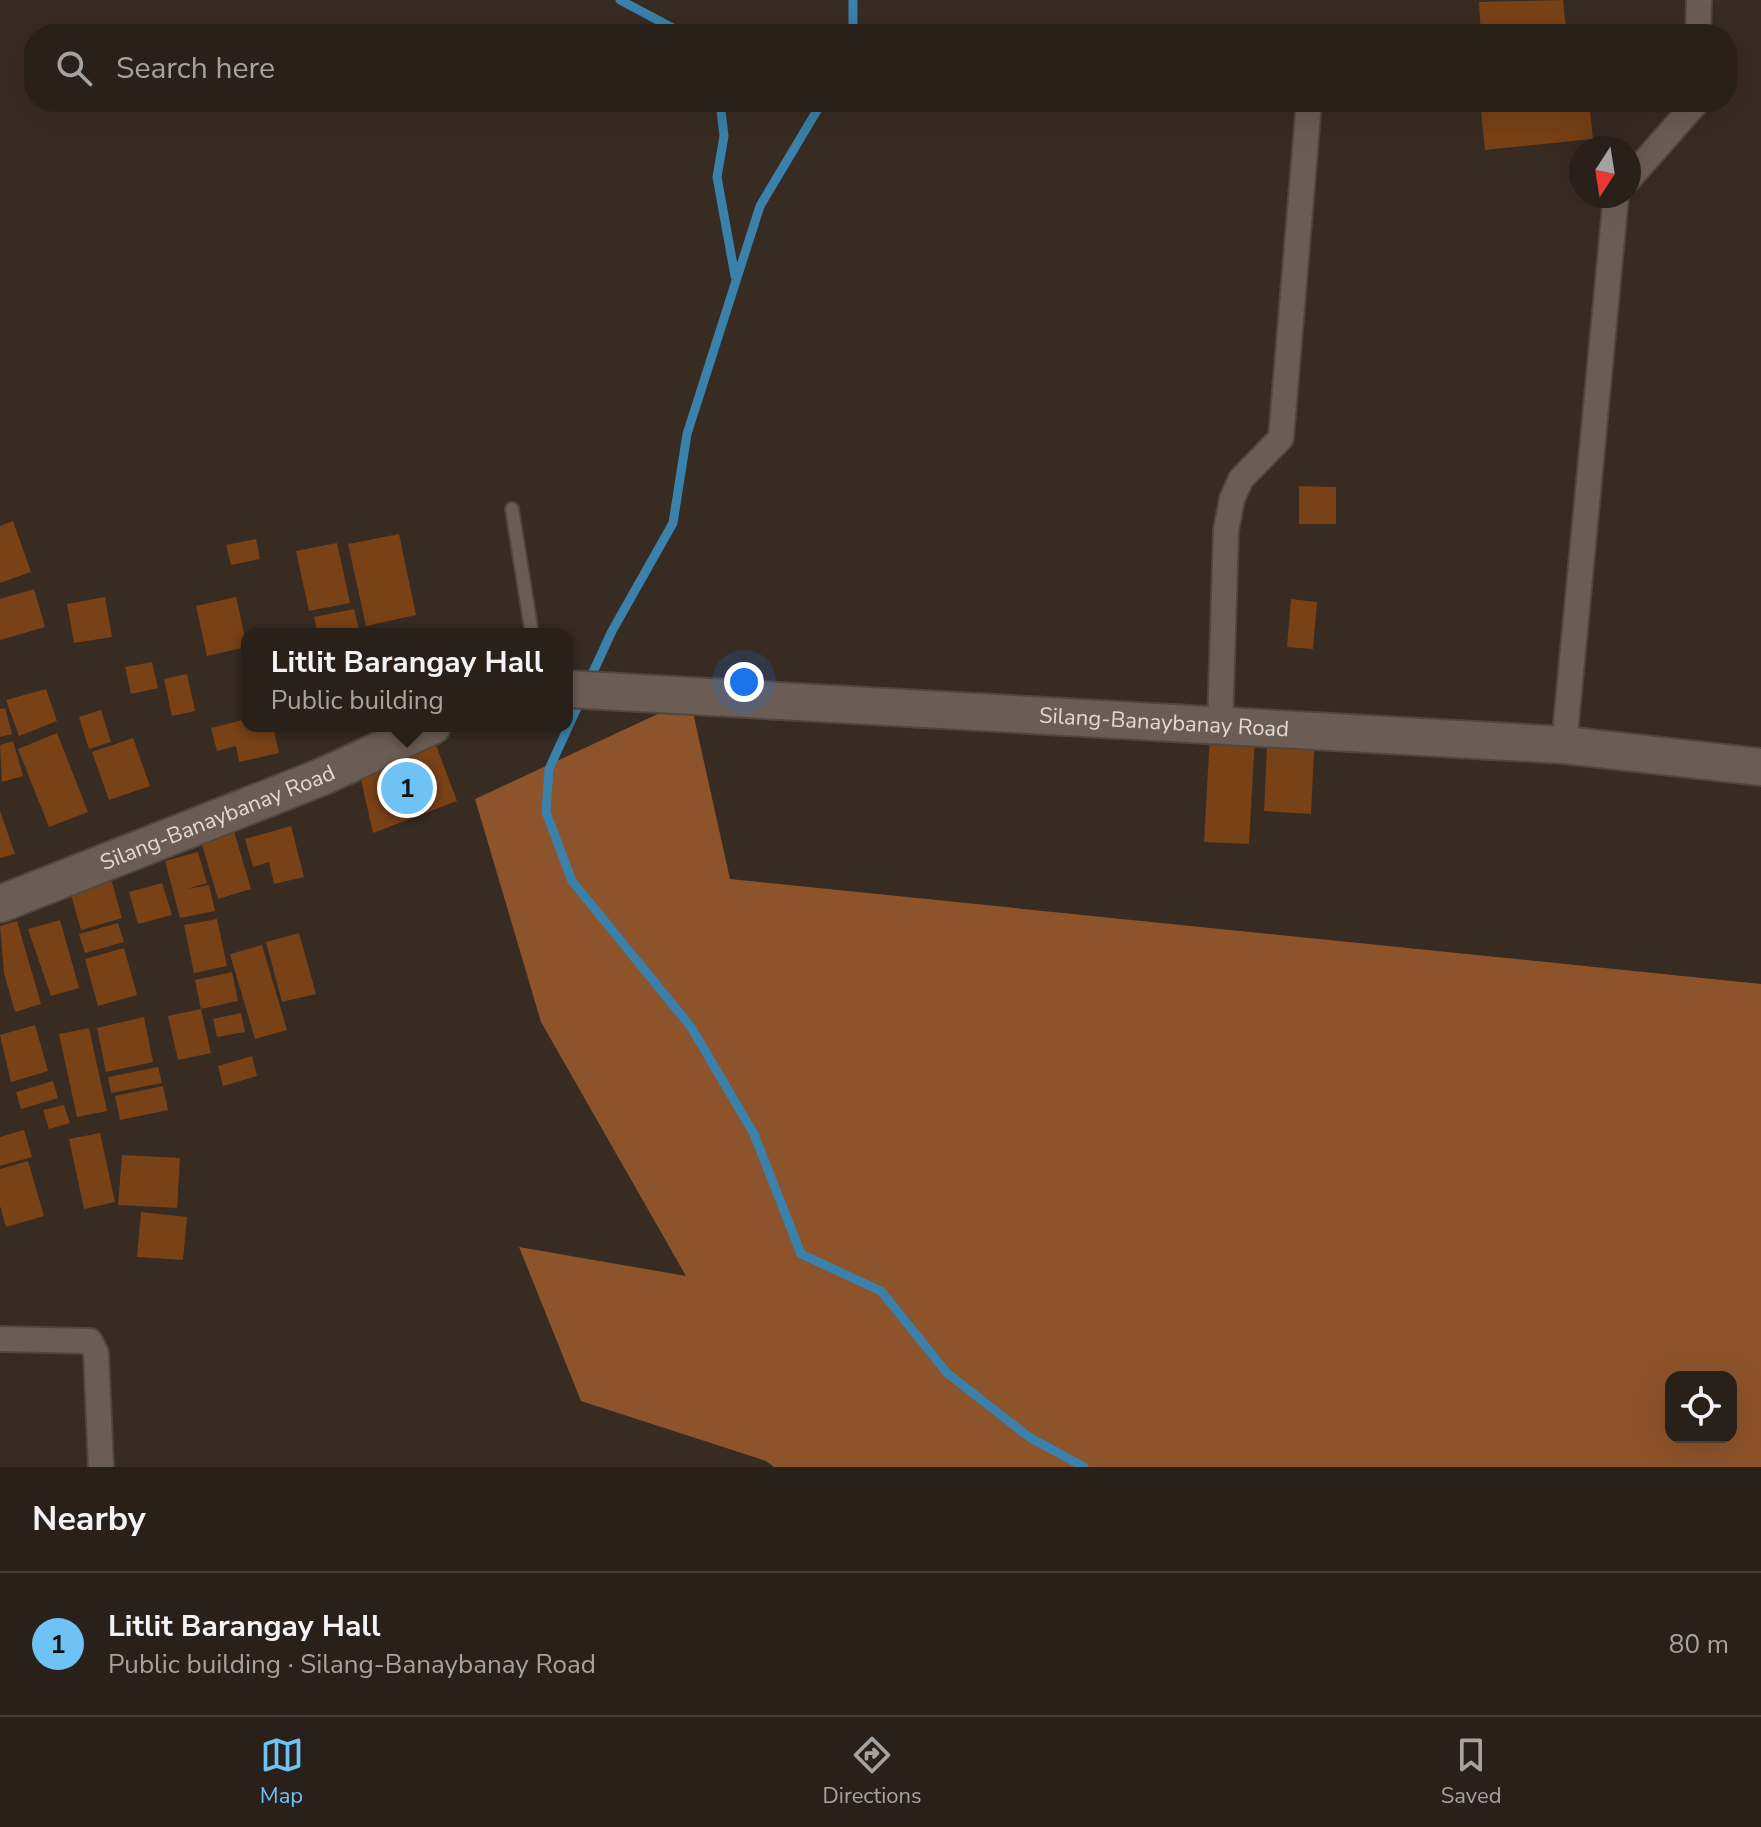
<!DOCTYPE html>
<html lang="en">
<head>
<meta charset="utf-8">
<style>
	:root { --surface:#2a201a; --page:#362d27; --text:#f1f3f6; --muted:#a5a3a2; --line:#463e39; --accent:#6fc2f4 }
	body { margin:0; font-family:"Nunito Sans",sans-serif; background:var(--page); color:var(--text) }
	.controls { position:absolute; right:24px; bottom:24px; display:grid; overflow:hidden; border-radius:16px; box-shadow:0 8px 32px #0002 }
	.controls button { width:72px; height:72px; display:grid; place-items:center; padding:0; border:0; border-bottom:2px solid var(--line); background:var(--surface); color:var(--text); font:40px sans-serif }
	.compass { position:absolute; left:1569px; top:136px; width:72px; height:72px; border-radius:50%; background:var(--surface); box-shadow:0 8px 32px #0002; rotate:192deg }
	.you { position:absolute; left:744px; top:682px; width:28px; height:28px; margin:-20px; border:6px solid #fff; border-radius:50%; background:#1a73e8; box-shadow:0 0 0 12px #1a73e833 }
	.badge { display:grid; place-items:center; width:52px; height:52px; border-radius:50%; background:var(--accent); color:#111; font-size:26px; font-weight:700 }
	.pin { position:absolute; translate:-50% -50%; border:4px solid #fff; box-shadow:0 2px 8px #0006 }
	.popup { position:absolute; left:241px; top:628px; width:332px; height:104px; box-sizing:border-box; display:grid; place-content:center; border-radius:16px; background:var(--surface); filter:drop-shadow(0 2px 6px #0005); font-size:26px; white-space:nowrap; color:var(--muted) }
	.popup b { font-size:30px; color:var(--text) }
	.popup::after { content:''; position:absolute; left:50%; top:100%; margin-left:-16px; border:16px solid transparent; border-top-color:var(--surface) }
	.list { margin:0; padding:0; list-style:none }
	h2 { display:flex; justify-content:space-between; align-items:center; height:104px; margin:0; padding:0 32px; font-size:34px }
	h2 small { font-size:26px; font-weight:400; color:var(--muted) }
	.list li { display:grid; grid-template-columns:52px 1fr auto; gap:24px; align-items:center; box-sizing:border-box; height:144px; padding:0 32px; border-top:2px solid var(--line) }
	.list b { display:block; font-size:30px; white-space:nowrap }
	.list p { margin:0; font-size:26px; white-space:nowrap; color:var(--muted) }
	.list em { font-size:26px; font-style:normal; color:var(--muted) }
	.icon { flex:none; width:44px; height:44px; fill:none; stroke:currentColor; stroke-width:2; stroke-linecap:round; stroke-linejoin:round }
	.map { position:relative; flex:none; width:1761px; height:1467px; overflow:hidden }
	.search { position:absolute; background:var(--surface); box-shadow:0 8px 32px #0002; left:24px; right:24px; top:24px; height:88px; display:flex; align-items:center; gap:20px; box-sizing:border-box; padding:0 28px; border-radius:32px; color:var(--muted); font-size:30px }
	.sheet { height:248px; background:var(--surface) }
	nav { display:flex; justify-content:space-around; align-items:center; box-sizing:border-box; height:112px; border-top:2px solid var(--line); background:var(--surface); font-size:22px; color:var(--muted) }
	nav a { display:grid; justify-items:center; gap:4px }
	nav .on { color:var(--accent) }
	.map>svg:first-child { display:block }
	.forest { fill:#8d532a; fill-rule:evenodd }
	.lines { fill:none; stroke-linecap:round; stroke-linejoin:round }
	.stream { stroke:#3a81ab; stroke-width:9 }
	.building { fill:#794116 }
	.lane-casing { stroke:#51463f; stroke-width:16 }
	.street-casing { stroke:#51463f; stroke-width:28 }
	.secondary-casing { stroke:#51463f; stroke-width:40 }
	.lane { stroke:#6c5d54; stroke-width:12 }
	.street { stroke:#6c5d54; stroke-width:24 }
	.secondary { stroke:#6c5d54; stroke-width:36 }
	.labels { text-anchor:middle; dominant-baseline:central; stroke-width:8; stroke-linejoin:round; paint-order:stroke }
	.street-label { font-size:22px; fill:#e1d9d3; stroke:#382b22 }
</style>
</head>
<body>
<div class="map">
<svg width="1761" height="1467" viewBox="0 0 1761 1467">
	<rect width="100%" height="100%" fill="#382b22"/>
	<!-- forest -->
	<path class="forest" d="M690,699L730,879L1761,984V1467H774L766,1461L581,1401L519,1247L686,1276L541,1022L475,799ZM1671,1377H1731V1437H1671Z"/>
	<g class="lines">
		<!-- stream -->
		<g class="stream">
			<path d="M620,0L684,34"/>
			<path d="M853,34V0"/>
			<path d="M720,102L724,136L717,177L735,276"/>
			<path d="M588,683L612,631L673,523L687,434L760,206L822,102"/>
			<path d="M582,697L549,769L546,812L572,881L691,1027L754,1134L801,1254L881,1291L947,1373L1029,1437L1084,1467"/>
		</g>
	</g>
	<!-- building -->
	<g class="building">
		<path d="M1563,0L1566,29L1481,34L1479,2Z"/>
		<path d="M1480,102H1589L1593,139L1485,150Z"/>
		<path d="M1299,486L1336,487V524H1299Z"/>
		<path d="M13,521L31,572L0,583V526Z"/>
		<path d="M399,534L416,615L366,626L348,544Z"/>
		<path d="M256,539L260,559L231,565L226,545Z"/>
		<path d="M337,543L350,603L309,611L296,551Z"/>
		<path d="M34,589L45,627L0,640V599Z"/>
		<path d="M105,597L112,637L74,643L67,604Z"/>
		<path d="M236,597L247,647L207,656L196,606Z"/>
		<path d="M1291,599L1317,602L1313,649L1287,647Z"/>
		<path d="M354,609L360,634H318L314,617Z"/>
		<path d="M152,662L158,688L131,694L125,667Z"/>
		<path d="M187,674L195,711L172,716L164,679Z"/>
		<path d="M46,689L57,721L19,736L6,700Z"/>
		<path d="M5,708L12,734L0,737V709Z"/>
		<path d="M101,710L111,742L89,749L79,717Z"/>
		<path d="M247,719V726H273L279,753L239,762L236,746L217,751L211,728Z"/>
		<path d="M57,733L88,812L49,827L18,749Z"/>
		<path d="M1210,734L1255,737L1249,844L1204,842Z"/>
		<path d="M133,738L150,786L109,800L92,752Z"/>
		<path d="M13,741L23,776L2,782L0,745Z"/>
		<path d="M436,745L457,801L373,833L360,775Z"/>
		<path d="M1267,747L1314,750L1311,814L1264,811Z"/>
		<path d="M0,811L15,854L0,858Z"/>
		<path d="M291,826L304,877L274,884L269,862L253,867L245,839Z"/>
		<path d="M233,828L251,889L218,899L200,838Z"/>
		<path d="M198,852L207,883L187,889L209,885L215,911L180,918L165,861Z"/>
		<path d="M111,879L122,918L81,930L70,891Z"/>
		<path d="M162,883L172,915L138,924L129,892Z"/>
		<path d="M217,919L227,966L194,973L184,925Z"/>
		<path d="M60,920L79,988L51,996L28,929Z"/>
		<path d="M17,921L41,1004L15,1012L4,973L0,926Z"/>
		<path d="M118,923L124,942L85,953L79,934Z"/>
		<path d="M299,933L316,994L282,1002L266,942Z"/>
		<path d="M262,945L287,1030L255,1039L230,954Z"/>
		<path d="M124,948L137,995L98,1006L85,959Z"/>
		<path d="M232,972L238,1001L201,1009L195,980Z"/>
		<path d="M201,1009L211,1053L178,1060L168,1016Z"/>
		<path d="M241,1013L245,1032L217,1037L213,1019Z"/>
		<path d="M144,1017L153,1062L106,1072L97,1028Z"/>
		<path d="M35,1025L48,1071L11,1082L0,1035Z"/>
		<path d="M89,1028L107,1111L77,1117L59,1034Z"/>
		<path d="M252,1056L257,1076L223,1086L218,1066Z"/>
		<path d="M158,1067L162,1083L111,1093L108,1077Z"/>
		<path d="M53,1081L58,1098L21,1109L16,1092Z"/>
		<path d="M163,1086L168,1110L120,1120L115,1096Z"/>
		<path d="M64,1105L70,1123L49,1129L43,1110Z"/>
		<path d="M24,1130L32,1157L0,1166V1137Z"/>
		<path d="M100,1133L115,1202L84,1209L69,1139Z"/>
		<path d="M122,1155L180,1158L177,1208L118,1205Z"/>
		<path d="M28,1161L44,1216L6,1227L0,1206V1169Z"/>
		<path d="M141,1212L187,1217L183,1260L137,1257Z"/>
	</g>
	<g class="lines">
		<!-- lane casing -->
		<g class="lane-casing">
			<path id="lane" d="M512,509L532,634"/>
		</g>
		<!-- street casing -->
		<g class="street-casing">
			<g id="street">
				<path d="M1698,34L1699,0"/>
				<path d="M1629,179L1697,102"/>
				<path d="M1220,727L1226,530L1232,499L1241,479L1281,438L1309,102"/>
				<path d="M1564,745L1616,196"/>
				<path d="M0,1339L90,1341L96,1353L101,1467"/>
			</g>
		</g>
		<!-- secondary casing -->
		<g class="secondary-casing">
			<g id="secondary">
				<path id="s1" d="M567,689L1564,745L1761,767"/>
				<path id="s2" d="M0,904L324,776L432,726"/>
			</g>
		</g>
		<!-- lane -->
		<use href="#lane" class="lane"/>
		<!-- street -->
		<use href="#street" class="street"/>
		<!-- secondary -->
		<use href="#secondary" class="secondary"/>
	</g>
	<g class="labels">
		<!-- street labels -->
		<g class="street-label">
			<text stroke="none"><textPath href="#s1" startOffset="598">Silang-Banaybanay Road</textPath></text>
			<text stroke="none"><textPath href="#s2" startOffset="234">Silang-Banaybanay Road</textPath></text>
		</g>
	</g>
</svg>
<div class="controls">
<button><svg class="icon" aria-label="locate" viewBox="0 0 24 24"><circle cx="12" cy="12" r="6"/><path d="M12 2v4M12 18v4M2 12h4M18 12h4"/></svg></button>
</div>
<svg class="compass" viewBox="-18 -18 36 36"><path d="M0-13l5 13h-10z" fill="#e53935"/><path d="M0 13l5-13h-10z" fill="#a5a3a2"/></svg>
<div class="you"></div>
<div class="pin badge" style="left:407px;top:788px">1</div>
<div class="popup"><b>Litlit Barangay Hall</b>Public building</div>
<div class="search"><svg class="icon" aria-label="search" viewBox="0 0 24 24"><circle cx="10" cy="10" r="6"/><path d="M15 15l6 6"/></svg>Search here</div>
</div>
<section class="sheet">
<h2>Nearby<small></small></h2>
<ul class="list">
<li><span class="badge">1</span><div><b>Litlit Barangay Hall</b><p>Public building · Silang-Banaybanay Road</p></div><em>80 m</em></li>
</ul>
</section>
<nav>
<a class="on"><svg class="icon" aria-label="map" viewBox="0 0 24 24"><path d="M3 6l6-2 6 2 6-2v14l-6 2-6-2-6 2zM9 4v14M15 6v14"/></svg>Map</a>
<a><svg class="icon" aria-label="directions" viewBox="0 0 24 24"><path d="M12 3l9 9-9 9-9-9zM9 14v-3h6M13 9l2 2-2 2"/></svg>Directions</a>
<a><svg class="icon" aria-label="saved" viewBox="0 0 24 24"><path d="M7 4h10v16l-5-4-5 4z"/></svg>Saved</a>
</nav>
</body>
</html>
